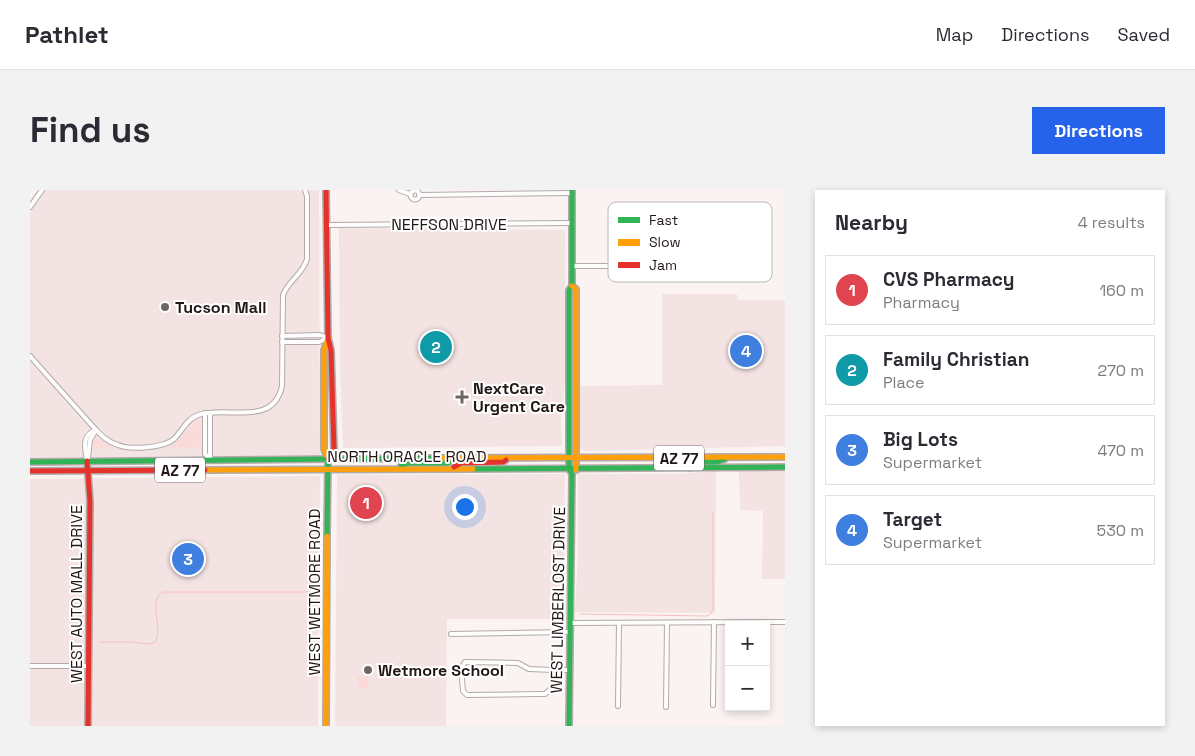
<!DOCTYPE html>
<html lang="en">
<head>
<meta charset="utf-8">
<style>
	:root { --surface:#fff; --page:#f2f2f3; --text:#2b2b33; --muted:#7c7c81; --line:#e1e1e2; --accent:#2563eb }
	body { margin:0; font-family:"Space Grotesk",sans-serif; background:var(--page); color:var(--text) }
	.controls { position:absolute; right:15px; bottom:15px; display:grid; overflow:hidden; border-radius:0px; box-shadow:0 2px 8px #0003 }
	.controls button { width:45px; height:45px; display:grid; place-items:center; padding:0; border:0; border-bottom:1px solid var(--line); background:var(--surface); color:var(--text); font:25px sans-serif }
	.you { position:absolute; left:434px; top:316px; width:18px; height:18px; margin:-12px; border:4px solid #fff; border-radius:50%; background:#1a73e8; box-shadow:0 0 0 8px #1a73e833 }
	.badge { display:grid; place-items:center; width:32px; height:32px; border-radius:50%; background:var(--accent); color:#fff; font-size:16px; font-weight:700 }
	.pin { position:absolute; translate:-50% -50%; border:2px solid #fff; box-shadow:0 1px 5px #0006 }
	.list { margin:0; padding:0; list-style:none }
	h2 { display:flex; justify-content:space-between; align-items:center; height:65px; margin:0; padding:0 20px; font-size:21px }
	h2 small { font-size:16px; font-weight:400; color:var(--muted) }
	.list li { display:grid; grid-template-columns:32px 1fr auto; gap:15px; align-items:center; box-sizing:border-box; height:70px; margin:0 10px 10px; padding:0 10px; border:1px solid var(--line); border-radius:0px }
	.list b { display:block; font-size:19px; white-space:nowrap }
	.list p { margin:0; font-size:16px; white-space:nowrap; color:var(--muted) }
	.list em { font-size:16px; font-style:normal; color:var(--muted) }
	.map { position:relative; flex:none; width:755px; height:536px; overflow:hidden; border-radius:0px }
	header { display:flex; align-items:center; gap:30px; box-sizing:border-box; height:70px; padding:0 25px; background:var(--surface); border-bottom:1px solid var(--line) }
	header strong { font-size:24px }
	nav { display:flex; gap:28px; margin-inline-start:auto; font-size:18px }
	.intro { display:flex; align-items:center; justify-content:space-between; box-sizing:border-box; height:120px; padding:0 30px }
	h1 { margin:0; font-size:35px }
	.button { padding:12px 22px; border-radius:0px; background:var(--accent); color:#fff; font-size:18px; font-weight:700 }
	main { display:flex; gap:30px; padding:0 30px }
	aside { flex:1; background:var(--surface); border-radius:0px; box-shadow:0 2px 8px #0003 }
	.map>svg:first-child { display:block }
	.built { fill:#f3e3e2 }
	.green { fill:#fadbd9 }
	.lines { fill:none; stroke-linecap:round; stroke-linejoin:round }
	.stream { stroke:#f6c0bd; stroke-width:1 }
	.street-casing { stroke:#b2aaa9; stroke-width:6 }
	.fast-casing { stroke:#b2aaa9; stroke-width:8 }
	.slow-casing { stroke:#b2aaa9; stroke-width:8 }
	.jam-casing { stroke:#b2aaa9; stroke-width:8 }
	.street { stroke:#fefdfd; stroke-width:4 }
	.fast { stroke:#30b455; stroke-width:5 }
	.slow { stroke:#ff9f0a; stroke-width:5 }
	.jam { stroke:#e5322d; stroke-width:5 }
	.poi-dot { fill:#6d6463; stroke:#fff; stroke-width:2 }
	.labels { text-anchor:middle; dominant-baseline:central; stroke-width:4; stroke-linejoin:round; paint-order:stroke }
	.shield { fill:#fff; stroke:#645d5c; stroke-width:1 }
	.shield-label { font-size:15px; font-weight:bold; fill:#211716 }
	.street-label { font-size:16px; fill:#211716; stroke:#fff }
	.poi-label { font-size:16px; font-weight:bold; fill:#211716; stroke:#fff; text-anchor:start }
	.key { fill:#fff; stroke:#bcb9b9; stroke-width:1 }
	.key-label { font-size:14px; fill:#211716 }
</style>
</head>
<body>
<header>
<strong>Pathlet</strong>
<nav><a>Map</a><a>Directions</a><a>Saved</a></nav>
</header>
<div class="intro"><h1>Find us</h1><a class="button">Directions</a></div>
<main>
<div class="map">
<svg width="755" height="536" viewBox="0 0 755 536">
	<rect width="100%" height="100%" fill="#faf3f2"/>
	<!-- built -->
	<g class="built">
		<path d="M7,0H289L290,265L0,268V10Z"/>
		<path d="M309,38L535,40L536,189L531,225L532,256L313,258L310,177Z"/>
		<path d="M632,104H707L708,110H755V256L555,261L549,258V196L632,195Z"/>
		<path d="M686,281L685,423L545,422L548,365V284H649Z"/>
		<path d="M709,281H755V389H732L733,321L710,320Z"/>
		<path d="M535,284L534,429H417L416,536H305L307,285Z"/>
		<path d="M290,286L288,536H0V289Z"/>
	</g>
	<!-- green -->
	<g class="green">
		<path d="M168,230L171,231L172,259H170L169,243L162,235Z"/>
		<path d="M161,236L169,243V257L137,258L147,252Z"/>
		<path d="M67,248L84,259L63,258V251Z"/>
		<path d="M327,486H338L337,499H327Z"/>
	</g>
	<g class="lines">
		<!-- stream -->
		<g class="stream">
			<path d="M550,424L676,426L681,424L683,418V323"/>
			<path d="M69,452H100L119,454L125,452C134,440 117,410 133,402H287"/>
		</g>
		<!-- street casing -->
		<g class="street-casing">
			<g id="street">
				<path d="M369,0L380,4"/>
				<circle cx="385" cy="5" r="4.5"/>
				<path d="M389,5L542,3"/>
				<path d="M0,17L12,0"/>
				<path d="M296,35L542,33"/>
				<path d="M542,76H642"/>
				<path d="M252,146L290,145L298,148"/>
				<path d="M252,152H289L298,148"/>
				<path d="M0,166L66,240C72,246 78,252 88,255C100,260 134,258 144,249C152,241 157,229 168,225C196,215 243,238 252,196L253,105C258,91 273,84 277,69V6L275,0"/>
				<path d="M175,223V264L180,269"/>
				<path d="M58,268L60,250L66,240"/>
				<path d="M180,270V223"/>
				<path d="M57,271C55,259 51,245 66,240"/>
				<path d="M540,433L755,432"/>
				<path d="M421,444L540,442"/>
				<path d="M435,472L488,473L499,479L524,480L522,498L515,504H507L437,505L433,501L431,478Z"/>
				<path d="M0,476H58"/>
				<path d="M524,480H540"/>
				<path d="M683,515L684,432"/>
				<path d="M588,516L589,433"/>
				<path d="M636,517L637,433"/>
			</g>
		</g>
		<!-- fast casing -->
		<g class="fast-casing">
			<g id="fast">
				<path d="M0,272L411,268"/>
				<path d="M632,275L656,273L660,268"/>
				<path d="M371,276L378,273H418L423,268"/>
				<path d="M660,278L664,272H687L695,269"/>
				<path d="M443,279L755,277"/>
				<path d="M297,346L298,269"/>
				<path d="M539,536L542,284L539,279V100L542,96V0"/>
			</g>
		</g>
		<!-- slow casing -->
		<g class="slow-casing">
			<g id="slow">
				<path d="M542,96L546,99V280"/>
				<path d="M298,148L294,160V259L298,269"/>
				<path d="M411,268L755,267"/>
				<path d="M175,280L443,279"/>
				<path d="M296,536L297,346"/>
			</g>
		</g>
		<!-- jam casing -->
		<g class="jam-casing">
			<g id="jam">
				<path d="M296,0L298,148L301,160L304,260L298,269"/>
				<path d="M57,271L60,311L58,536"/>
				<path d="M424,277L431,273L473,272L476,270"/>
				<path d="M0,281L175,280"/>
			</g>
		</g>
		<!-- street -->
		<use href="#street" class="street"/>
		<!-- fast -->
		<use href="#fast" class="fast"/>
		<!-- slow -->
		<use href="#slow" class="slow"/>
		<!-- jam -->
		<use href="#jam" class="jam"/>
	</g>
	<!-- markers -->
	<g class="poi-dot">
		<circle cx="135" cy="117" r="5"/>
		<path d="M429.5 199.5h5v5h5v5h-5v5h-5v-5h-5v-5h5z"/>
		<circle cx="338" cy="480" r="5"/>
	</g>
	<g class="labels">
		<!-- shield labels -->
		<g class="shield">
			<rect x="624" y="255.5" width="50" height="25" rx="4"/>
			<rect x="125" y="267.5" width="50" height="25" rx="4"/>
		</g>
		<g class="shield-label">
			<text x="649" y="268">AZ 77</text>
			<text x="150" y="280">AZ 77</text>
		</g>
		<!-- street labels -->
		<g class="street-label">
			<text x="419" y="34">NEFFSON DRIVE</text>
			<text x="377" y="266">NORTH ORACLE ROAD</text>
			<text transform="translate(284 402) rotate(-90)">WEST WETMORE ROAD</text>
			<text transform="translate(46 404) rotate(-90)">WEST AUTO MALL DRIVE</text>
			<text transform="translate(528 410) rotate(-89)">WEST LIMBERLOST DRIVE</text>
		</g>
		<!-- poi labels -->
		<g class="poi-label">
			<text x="145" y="117">Tucson Mall</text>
			<text x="443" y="198">NextCare<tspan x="443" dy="18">Urgent Care</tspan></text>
			<text x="348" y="480">Wetmore School</text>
		</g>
	</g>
	<!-- legend -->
	<rect x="578" y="12" width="164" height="80" rx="8" class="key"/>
	<rect x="588" y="27" width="22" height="6" fill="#30b455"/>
	<rect x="588" y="49" width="22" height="7" fill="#ff9f0a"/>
	<rect x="588" y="72" width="22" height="6" fill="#e5322d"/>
	<g class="key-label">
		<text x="619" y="35">Fast</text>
		<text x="619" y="57">Slow</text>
		<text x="619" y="80">Jam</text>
	</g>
</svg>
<div class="controls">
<button>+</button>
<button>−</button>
</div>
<div class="you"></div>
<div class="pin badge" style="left:336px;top:313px;background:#e0444e">1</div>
<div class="pin badge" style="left:406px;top:157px;background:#0f9aa8">2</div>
<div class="pin badge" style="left:158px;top:369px;background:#3f7fe0">3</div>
<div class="pin badge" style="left:716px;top:161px;background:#3f7fe0">4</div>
</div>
<aside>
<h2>Nearby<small>4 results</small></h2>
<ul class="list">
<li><span class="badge" style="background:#e0444e">1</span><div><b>CVS Pharmacy</b><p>Pharmacy</p></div><em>160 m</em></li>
<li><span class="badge" style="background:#0f9aa8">2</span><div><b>Family Christian</b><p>Place</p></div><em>270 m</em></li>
<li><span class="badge" style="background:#3f7fe0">3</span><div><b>Big Lots</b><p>Supermarket</p></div><em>470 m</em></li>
<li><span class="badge" style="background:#3f7fe0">4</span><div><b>Target</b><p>Supermarket</p></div><em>530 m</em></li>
</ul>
</aside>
</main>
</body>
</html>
